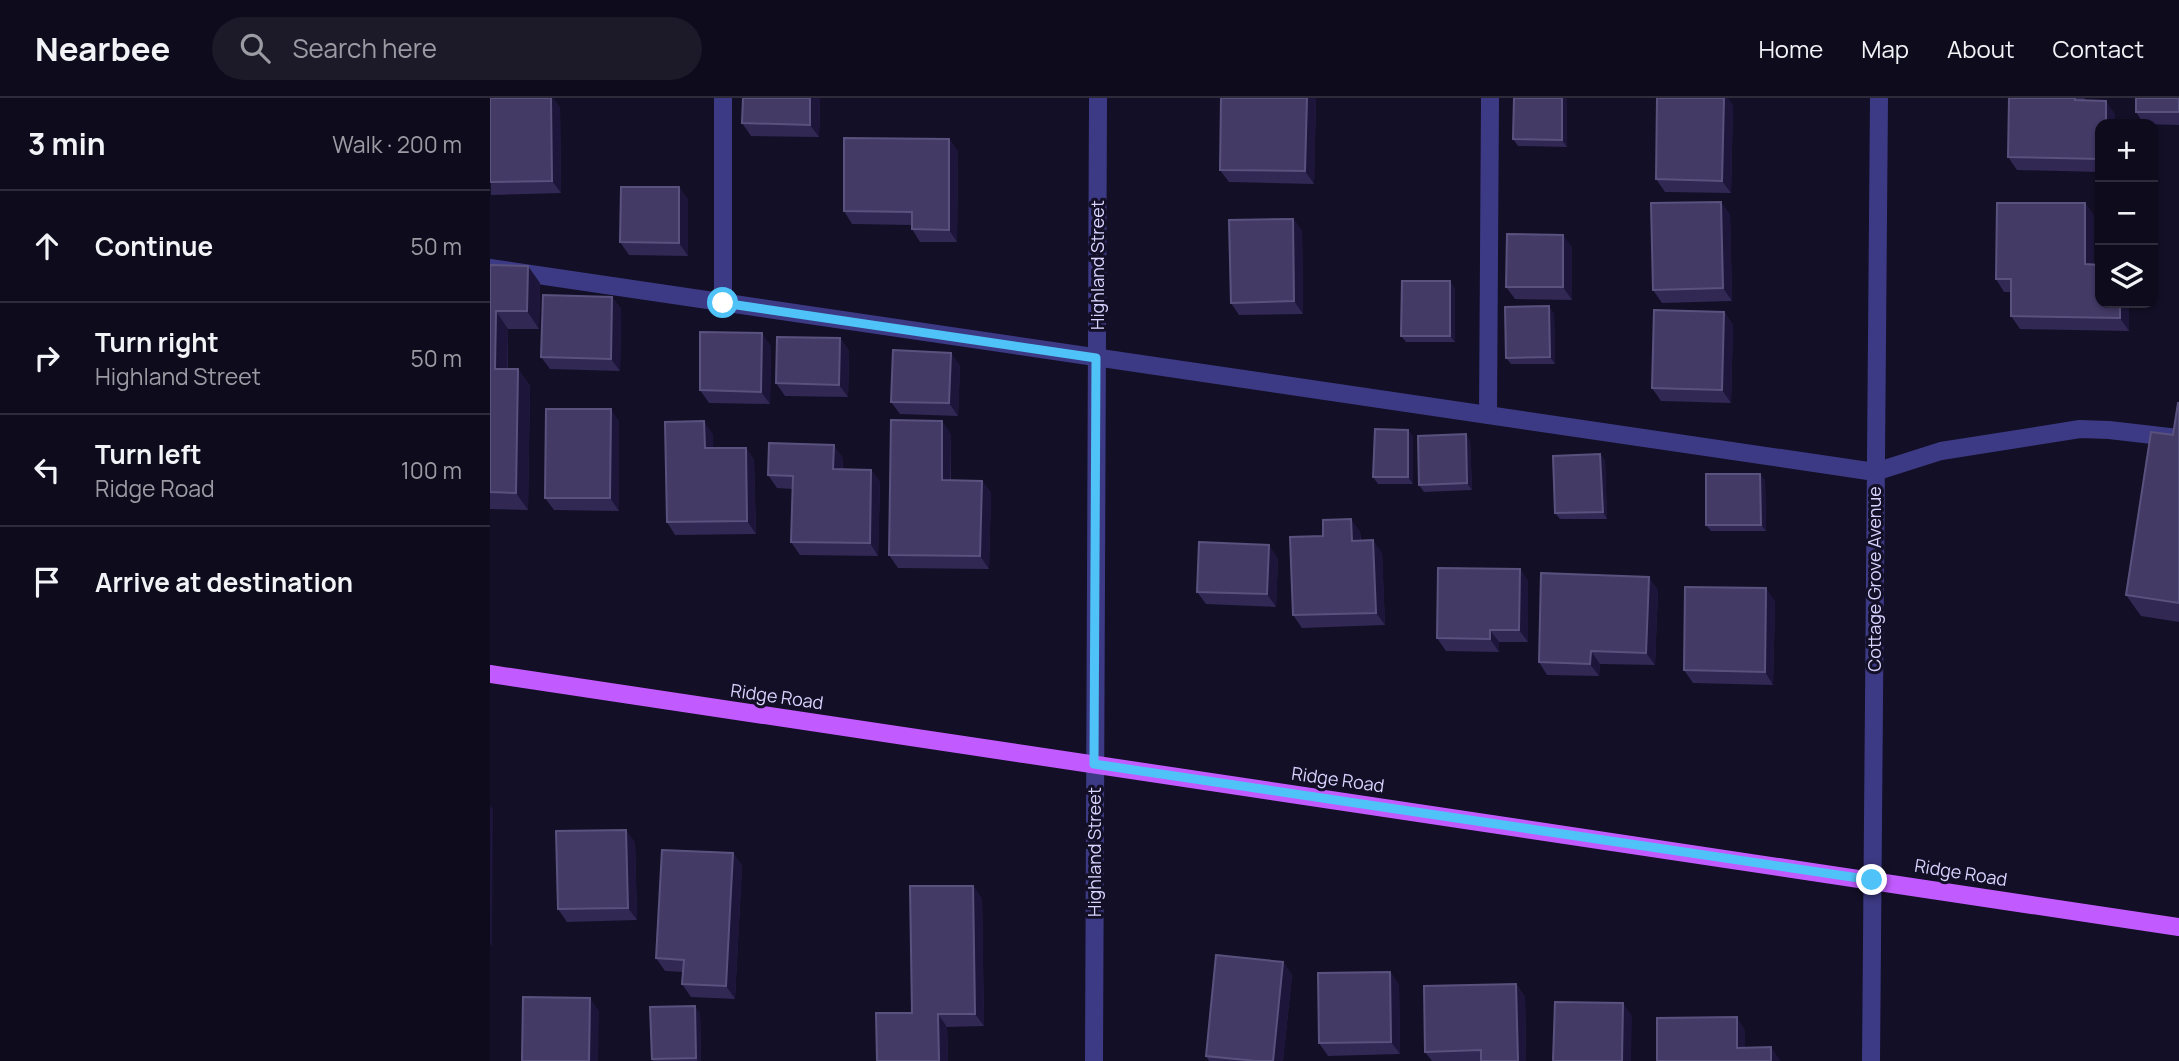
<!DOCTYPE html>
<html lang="en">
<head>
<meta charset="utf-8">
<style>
	:root { --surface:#0e0b1c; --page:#1c1929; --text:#f1f3f6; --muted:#9b9ba3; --line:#2e2b3b }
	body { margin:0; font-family:Manrope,sans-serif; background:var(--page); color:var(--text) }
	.controls { position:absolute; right:21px; top:21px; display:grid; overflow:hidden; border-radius:14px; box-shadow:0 2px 5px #0004 }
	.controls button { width:63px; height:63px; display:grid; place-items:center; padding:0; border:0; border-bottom:2px solid var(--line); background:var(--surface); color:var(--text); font:35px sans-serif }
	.stop { position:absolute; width:21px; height:21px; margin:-16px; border:5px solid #4fc3f7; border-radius:50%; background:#fff }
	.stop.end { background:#4fc3f7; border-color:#fff; box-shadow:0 2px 7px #0008 }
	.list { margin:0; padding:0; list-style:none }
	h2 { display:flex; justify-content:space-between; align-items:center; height:91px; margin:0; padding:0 28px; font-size:30px }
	h2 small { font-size:23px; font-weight:400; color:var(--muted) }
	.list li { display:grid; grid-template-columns:46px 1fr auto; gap:21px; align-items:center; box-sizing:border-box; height:112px; padding:0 28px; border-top:2px solid var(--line) }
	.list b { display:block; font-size:26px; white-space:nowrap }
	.list p { margin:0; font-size:23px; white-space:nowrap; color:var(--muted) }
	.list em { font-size:23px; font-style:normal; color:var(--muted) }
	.icon { flex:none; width:38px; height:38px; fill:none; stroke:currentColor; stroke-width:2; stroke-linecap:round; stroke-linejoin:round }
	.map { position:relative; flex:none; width:1689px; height:963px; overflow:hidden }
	header { display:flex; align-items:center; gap:42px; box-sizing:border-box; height:98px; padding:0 35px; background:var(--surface); border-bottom:2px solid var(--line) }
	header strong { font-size:33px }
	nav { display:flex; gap:38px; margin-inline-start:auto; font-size:24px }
	.search { width:490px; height:63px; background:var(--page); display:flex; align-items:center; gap:18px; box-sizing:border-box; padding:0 24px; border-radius:38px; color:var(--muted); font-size:26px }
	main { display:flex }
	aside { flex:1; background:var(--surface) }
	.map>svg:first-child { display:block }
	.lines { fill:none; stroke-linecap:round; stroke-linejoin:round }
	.lane { stroke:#3d3a85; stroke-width:18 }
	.street { stroke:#3d3a85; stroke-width:18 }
	.primary { stroke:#c25bff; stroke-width:18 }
	.wall { fill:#312854 }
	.shaded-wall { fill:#1d163a }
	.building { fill:#433a66; stroke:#5a527e; stroke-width:2 }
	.route { stroke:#4fc3f7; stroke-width:9 }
	.labels { text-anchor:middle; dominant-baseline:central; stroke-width:6; stroke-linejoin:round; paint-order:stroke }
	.street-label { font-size:18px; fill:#d9d4ff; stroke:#130f26 }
</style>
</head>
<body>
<header>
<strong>Nearbee</strong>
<div class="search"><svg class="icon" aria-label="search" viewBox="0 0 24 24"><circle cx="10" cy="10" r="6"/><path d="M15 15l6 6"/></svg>Search here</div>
<nav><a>Home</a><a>Map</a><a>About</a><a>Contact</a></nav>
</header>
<main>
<aside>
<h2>3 min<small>Walk · 200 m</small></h2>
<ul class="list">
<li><svg class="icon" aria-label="ahead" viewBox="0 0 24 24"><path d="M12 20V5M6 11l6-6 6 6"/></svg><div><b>Continue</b></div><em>50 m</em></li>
<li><svg class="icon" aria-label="right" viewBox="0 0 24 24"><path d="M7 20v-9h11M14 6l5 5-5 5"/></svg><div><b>Turn right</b><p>Highland Street</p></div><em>50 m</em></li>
<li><svg class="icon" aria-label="left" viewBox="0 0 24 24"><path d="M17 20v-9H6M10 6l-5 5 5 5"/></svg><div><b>Turn left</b><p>Ridge Road</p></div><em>100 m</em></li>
<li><svg class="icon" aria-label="arrive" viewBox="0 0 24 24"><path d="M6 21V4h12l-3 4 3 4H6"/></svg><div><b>Arrive at destination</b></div></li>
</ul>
</aside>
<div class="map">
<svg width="1689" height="963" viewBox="0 0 1689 963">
	<rect width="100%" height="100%" fill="#130f26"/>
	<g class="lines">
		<!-- lane -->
		<g class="lane">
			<path d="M233,0V205"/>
			<path d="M0,170L1385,374L1451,353L1590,331L1619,332L1689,340"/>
			<path d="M998,317L1000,0"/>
		</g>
		<!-- street -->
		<g class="street">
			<path d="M604,963L608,0"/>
			<path d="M1381,963L1389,0"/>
		</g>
		<!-- primary -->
		<path class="primary" d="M0,576L1689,829"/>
	</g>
	<!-- wall -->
	<g class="wall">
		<path d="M0,0H63L70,10L71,95L1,97Z"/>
		<path d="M330,0L329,39L261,38L252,25Z"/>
		<path d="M826,0L824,86L739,84L730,72Z"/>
		<path d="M1024,0H1077V49L1028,48L1023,41Z"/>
		<path d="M1519,0H1595L1594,2L1625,16V26H1610V74L1527,72L1518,59Z"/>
		<path d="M1689,0V27L1654,26L1646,14Z"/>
		<path d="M1243,7L1241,95L1175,94L1166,81Z"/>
		<path d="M459,41L468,54L467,144H430L422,131V127L362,126L354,113Z"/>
		<path d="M189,89L198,102V158L139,157L130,144Z"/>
		<path d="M1595,105L1604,118V167L1639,205V233L1530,231L1521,218V194H1514L1506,181Z"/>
		<path d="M1240,116L1242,203L1172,205L1163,192Z"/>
		<path d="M803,121L812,133L813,216L749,217L741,205Z"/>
		<path d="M1082,149V202L1025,201L1016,189Z"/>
		<path d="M0,167L50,185L49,231H18V271H28L40,288L38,412L0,411Z"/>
		<path d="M965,190V244H916L911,238Z"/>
		<path d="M122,199L131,211L130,273L60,271L51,259Z"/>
		<path d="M1234,214L1243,227L1241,305L1171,303L1162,290Z"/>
		<path d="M1064,215L1065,266H1021L1016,260Z"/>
		<path d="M350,240L359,253L358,299L295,298L286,285Z"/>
		<path d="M281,248L280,306L219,305L210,292Z"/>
		<path d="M470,267L468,318L410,316L401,304Z"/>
		<path d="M1689,305V524L1651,518L1636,497L1683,337Z"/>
		<path d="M129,323V413L64,412L55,400Z"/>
		<path d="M223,336V350H256L264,362L266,436L185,437L177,424Z"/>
		<path d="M461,336V382L492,383L501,395L499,471L408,470L399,457Z"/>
		<path d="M923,338V386H888L883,379Z"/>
		<path d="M980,343L982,392L934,394L929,387Z"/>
		<path d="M1110,356L1115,363L1117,421H1070L1065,415Z"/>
		<path d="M353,360V371L381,372L390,384L388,458L310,457L301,444L302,391L287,390L278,377Z"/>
		<path d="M1275,382L1276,433H1221L1216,427Z"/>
		<path d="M870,433L871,442L892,455L895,527L812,530L803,517L833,438Z"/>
		<path d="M788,460L786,509L716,506L707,494Z"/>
		<path d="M1030,471L1038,483V544H1009V554L956,553L947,540Z"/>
		<path d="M1168,492L1165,567L1110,566L1109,578L1057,577L1049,564Z"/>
		<path d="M1285,503L1283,587L1203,585L1194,572Z"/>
		<path d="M145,744L147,822L77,824L68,811Z"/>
		<path d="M243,755L252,768L245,901L201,899L192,886L193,874L175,873L166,860Z"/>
		<path d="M483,788L492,801L494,928L457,929L458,963H387L422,915Z"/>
		<path d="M793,864L802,877L793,963H719L716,958Z"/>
		<path d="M900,874L909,887L910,956L838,958L829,945Z"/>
		<path d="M1026,886L1035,899L1036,963H942L935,954Z"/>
		<path d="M210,915L211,963H163L162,961Z"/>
	</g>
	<!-- shaded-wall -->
	<g class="shaded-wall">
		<path d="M61,0H63L70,10L71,95L62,83Z"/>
		<path d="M320,0H330L329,39L320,27Z"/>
		<path d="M817,0H826L824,86L815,73Z"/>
		<path d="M1072,0H1077V49L1072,42Z"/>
		<path d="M1234,0H1238L1243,7L1241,95L1232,83Z"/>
		<path d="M1616,3L1625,16V26H1616Z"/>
		<path d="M459,41L468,54L467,144L459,132Z"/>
		<path d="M189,89L198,102V158L189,145Z"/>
		<path d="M1231,104L1240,116L1242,203L1233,190Z"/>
		<path d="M1595,105L1604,118V179L1595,166Z"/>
		<path d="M803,121L812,133L813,216L804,203Z"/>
		<path d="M1073,137L1082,149V202L1073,189Z"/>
		<path d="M38,168L50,185L49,231L37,213Z"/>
		<path d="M960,183L965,190V244L960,238Z"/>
		<path d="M122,199L131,211L130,273L121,261Z"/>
		<path d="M1630,205H1639V233L1630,220Z"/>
		<path d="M1059,208L1064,215L1065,266L1060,259Z"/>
		<path d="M6,213L18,231L17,288L5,271Z"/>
		<path d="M1234,214L1243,227L1241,305L1232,292Z"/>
		<path d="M272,235L281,248L280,306L271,294Z"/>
		<path d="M350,240L359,253L358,299L349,287Z"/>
		<path d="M461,255L470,267L468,318L459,305Z"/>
		<path d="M28,271L40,288L38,412L26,395Z"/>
		<path d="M121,311L129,323V413L120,400Z"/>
		<path d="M214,323L223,336L224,363L215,350Z"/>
		<path d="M452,323L461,336L460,394L452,382Z"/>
		<path d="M918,332L923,338V386L918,379Z"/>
		<path d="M976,336L980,343L982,392L977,385Z"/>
		<path d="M344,347L353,360L352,383L343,371Z"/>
		<path d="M256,350L264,362L266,436L257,423Z"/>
		<path d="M1110,356L1115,363L1117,421L1113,414Z"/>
		<path d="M381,372L390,384L388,458L380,445Z"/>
		<path d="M1270,376L1275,382L1276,433L1271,427Z"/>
		<path d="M492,383L501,395L499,471L490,458Z"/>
		<path d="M861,421L870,433L871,455L862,443Z"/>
		<path d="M883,442L892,455L895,527L886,515Z"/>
		<path d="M779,447L788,460L786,509L777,496Z"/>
		<path d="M1030,471L1038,483V544L1029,532Z"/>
		<path d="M1159,479L1168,492L1165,567L1156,555Z"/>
		<path d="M1276,490L1285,503L1283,587L1275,574Z"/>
		<path d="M1000,532L1009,544V554L1000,541Z"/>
		<path d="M1101,553L1110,566L1109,578L1100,566Z"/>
		<path d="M0,707L3,711L2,848L0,846Z"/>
		<path d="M136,732L145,744L147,822L138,810Z"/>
		<path d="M243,755L252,768L245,901L236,888Z"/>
		<path d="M483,788L492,801L494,928L485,916Z"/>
		<path d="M793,864L802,877L793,963H783Z"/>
		<path d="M900,874L909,887L910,956L901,944Z"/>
		<path d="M1026,886L1035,899L1036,963H1028Z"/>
		<path d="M100,900L109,913L108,963H99Z"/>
		<path d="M1133,905L1142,918L1141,963H1132Z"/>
		<path d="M205,908L210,915L211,963H208L206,960Z"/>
		<path d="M448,916L457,929L458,963H449Z"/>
		<path d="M1247,919L1255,932V963L1247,950Z"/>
		<path d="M1281,949L1290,962V963H1281Z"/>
	</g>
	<!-- building -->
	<g class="building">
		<path d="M0,0H61L62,83L0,84Z"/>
		<path d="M253,0H320V27L252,25Z"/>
		<path d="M731,0H817L815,73L730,72Z"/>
		<path d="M1024,0H1072V42L1023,41Z"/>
		<path d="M1167,0H1234L1232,83L1166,81Z"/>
		<path d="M1519,0H1585V2L1616,3V26H1610V61L1518,59Z"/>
		<rect x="1646" y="0" width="43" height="14"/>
		<path d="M354,40L459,41V132L422,131V114L354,113Z"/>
		<path d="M131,89H189V145L130,144Z"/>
		<path d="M1231,104L1233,190L1163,192L1161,105Z"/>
		<path d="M1507,105H1595V166L1610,167V205H1630V220L1521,218V181H1506Z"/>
		<path d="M803,121L804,203L741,205L739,122Z"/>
		<path d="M1017,136L1073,137V189H1016Z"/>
		<path d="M0,167L38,168L37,213H6L5,271H28L26,395L0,394Z"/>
		<path d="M912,183H960V238H911Z"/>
		<path d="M53,197L122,199L121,261L51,259Z"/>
		<path d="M1059,208L1060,259L1016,260L1015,209Z"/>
		<path d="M1164,212L1234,214L1232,292L1162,290Z"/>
		<path d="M210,234L272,235L271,294L210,292Z"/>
		<path d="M287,239L350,240L349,287L286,285Z"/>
		<path d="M403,252L461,255L459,305L401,304Z"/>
		<path d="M1688,305H1689V505L1636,497L1661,334L1683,337Z"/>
		<path d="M56,311H121L120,400H55Z"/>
		<path d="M401,322L452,323V382L492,383L490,458L399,457Z"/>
		<path d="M214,323L215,350H256L257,423L177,424L175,324Z"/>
		<path d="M885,331L918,332V379H883Z"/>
		<path d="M976,336L977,385L929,387L928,338Z"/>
		<path d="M279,345L344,347L343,371L381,372L380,445L301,444L303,378L278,377Z"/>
		<path d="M1110,356L1113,414L1065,415L1063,358Z"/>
		<path d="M1216,376H1270L1271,427H1216Z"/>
		<path d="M861,421L862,443L883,442L886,515L803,517L800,439L833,438V422Z"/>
		<path d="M709,444L779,447L777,496L707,494Z"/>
		<path d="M948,470L1030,471L1029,532H1000V541L947,540Z"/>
		<path d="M1051,475L1159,479L1156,555L1101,553L1100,566L1049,564Z"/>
		<path d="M1195,489L1276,490L1275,574L1194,572Z"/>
		<path d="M136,732L138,810L68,811L66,733Z"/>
		<path d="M172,752L243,755L236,888L192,886L194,862L166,860Z"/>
		<path d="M420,788H483L485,916H448L449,963H387L386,915H422Z"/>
		<path d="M726,857L793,864L783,963H766L716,958Z"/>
		<path d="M900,874L901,944L829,945L828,875Z"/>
		<path d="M1026,886L1028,963H991V952L935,954L934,888Z"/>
		<path d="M33,899L100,900L99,963H32Z"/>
		<path d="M1065,904L1133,905L1132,963H1063Z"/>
		<path d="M205,908L206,960L162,961L160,909Z"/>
		<path d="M1247,919V950L1281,949V963H1167V920Z"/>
	</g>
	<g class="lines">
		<!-- route -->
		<path class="route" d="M233,205L606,260L604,666L1382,782"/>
	</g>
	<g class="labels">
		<!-- street labels -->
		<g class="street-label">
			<text transform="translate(607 167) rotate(-90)">Highland Street</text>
			<text transform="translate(1384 481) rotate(-90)">Cottage Grove Avenue</text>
			<text transform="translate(287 598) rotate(8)">Ridge Road</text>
			<text transform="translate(848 681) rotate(8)">Ridge Road</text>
			<text transform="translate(604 754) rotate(-90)">Highland Street</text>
			<text transform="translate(1471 774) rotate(9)">Ridge Road</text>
		</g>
	</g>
</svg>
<div class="controls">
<button>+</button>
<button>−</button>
<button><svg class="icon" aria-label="layers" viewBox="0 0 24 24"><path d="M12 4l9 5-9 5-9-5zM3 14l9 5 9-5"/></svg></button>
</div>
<div class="stop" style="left:233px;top:205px"></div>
<div class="stop end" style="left:1382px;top:782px"></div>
</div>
</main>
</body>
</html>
